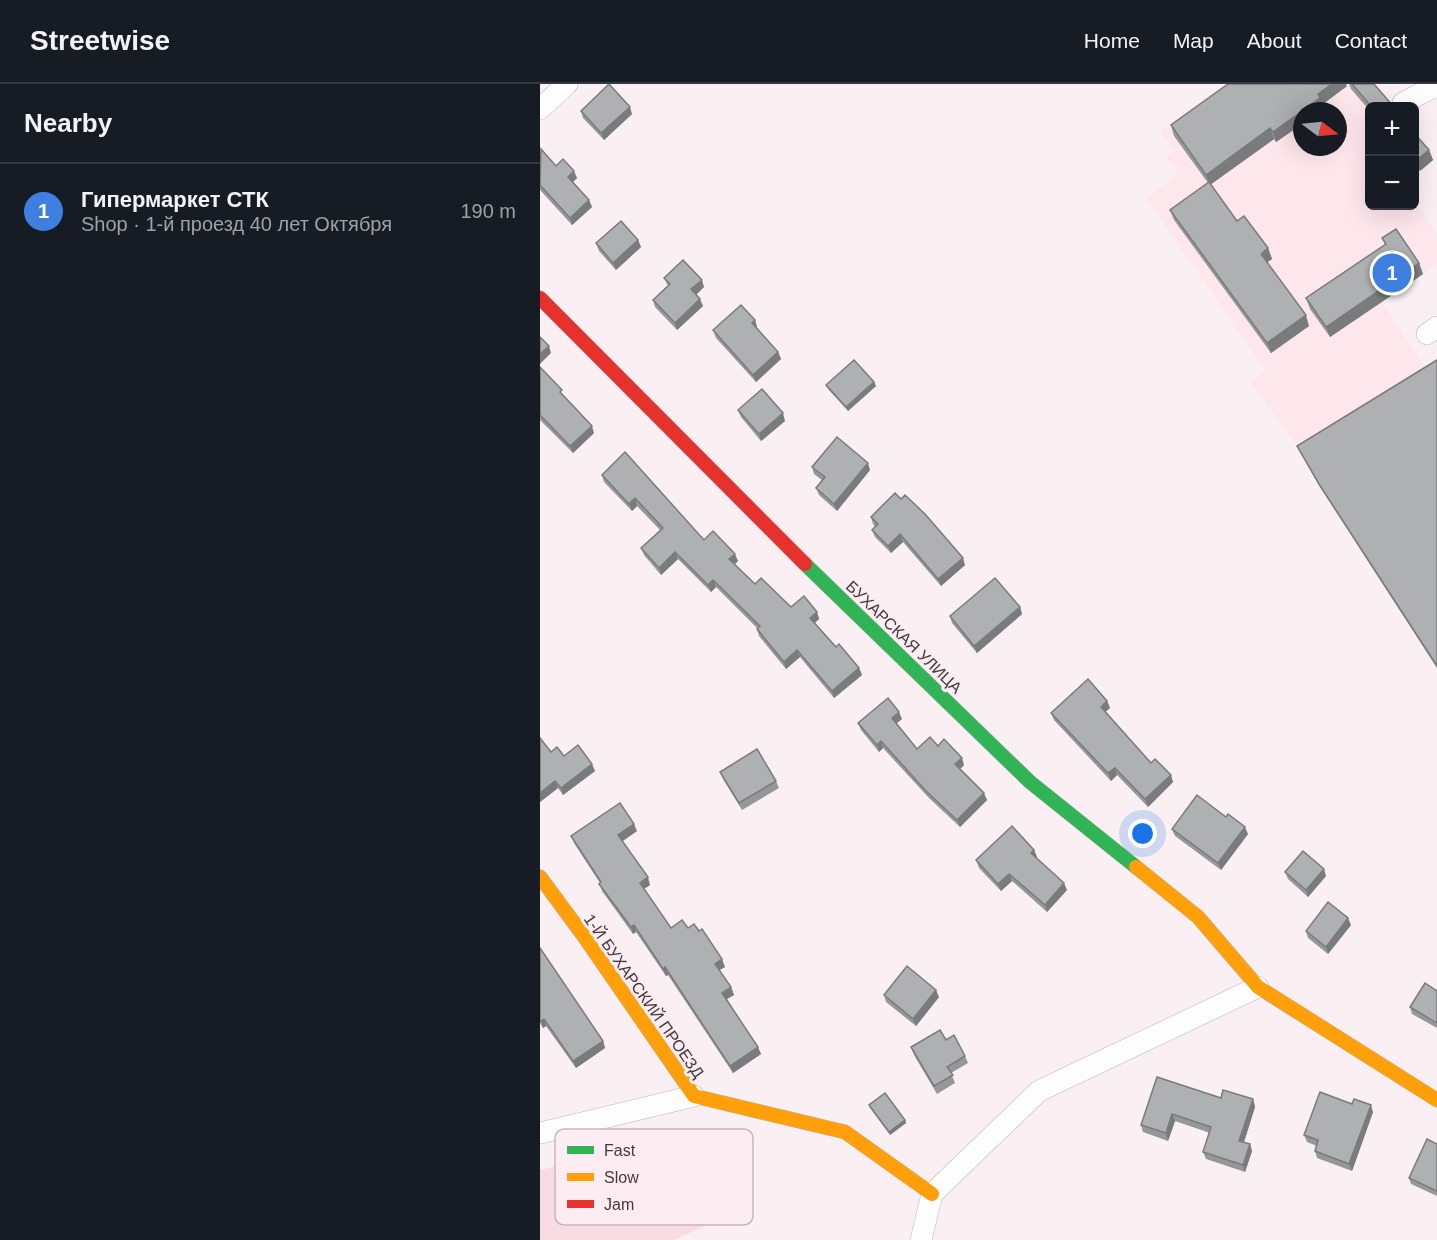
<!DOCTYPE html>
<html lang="en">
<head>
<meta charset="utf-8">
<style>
	:root { --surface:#171b24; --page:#242831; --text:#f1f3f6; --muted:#9ea1a6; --line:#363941; --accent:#84797c }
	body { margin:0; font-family:Arial,sans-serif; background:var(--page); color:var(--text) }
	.controls { position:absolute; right:18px; top:18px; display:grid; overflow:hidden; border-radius:9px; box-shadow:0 6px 24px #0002 }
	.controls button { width:54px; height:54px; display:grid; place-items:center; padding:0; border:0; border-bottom:2px solid var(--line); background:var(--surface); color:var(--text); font:30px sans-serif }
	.compass { position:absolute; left:753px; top:18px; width:54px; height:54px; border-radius:50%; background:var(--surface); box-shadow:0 6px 24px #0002; rotate:106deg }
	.you { position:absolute; left:603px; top:750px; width:21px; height:21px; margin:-15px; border:4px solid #fff; border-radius:50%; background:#1a73e8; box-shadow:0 0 0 9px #1a73e833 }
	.badge { display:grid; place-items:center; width:39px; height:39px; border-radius:50%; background:var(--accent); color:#fff; font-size:20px; font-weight:700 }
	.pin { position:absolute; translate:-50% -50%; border:3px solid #fff; box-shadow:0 2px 6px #0006 }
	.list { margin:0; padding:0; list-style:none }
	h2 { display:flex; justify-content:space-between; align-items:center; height:78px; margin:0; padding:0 24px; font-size:26px }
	h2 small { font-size:20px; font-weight:400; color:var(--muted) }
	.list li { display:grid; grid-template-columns:39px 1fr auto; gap:18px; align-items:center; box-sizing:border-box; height:96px; padding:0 24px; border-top:2px solid var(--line) }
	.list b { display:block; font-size:22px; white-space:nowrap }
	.list p { margin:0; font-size:20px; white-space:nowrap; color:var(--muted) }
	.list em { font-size:20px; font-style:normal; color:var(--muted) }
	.map { position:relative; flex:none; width:897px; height:1156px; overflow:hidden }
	header { display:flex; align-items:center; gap:36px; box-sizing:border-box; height:84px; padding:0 30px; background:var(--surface); border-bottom:2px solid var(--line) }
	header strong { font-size:28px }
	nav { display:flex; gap:33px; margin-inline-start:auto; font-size:21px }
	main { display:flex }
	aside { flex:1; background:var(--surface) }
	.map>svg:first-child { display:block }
	.built { fill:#fde6ec; fill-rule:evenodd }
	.green { fill:#f9dbe4 }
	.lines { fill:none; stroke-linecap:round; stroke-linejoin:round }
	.street-casing { stroke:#beb5b8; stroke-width:22 }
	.fast-casing { stroke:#beb5b8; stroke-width:15 }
	.slow-casing { stroke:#beb5b8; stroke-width:15 }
	.jam-casing { stroke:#beb5b8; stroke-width:15 }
	.street { stroke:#fefdfd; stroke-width:21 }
	.fast { stroke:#30b455; stroke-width:14 }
	.slow { stroke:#ff9f0a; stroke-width:14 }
	.jam { stroke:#e5322d; stroke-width:14 }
	.wall { fill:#969799 }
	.shaded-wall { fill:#7a7b7d }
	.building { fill:#afb0b2; stroke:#7a7b7d; stroke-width:1.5 }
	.labels { text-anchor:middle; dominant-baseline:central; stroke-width:6; stroke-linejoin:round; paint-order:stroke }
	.street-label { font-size:16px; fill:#44393c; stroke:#fdedf2 }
	.key { fill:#fdedf2; stroke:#c6b7bb; stroke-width:1.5 }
	.key-label { font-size:16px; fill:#44393c }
</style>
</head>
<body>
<header>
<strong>Streetwise</strong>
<nav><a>Home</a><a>Map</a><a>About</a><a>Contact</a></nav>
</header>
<main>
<aside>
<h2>Nearby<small></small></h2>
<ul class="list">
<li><span class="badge" style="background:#3f7fe0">1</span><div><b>Гипермаркет СТК</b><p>Shop · 1-й проезд 40 лет Октября</p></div><em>190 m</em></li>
</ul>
</aside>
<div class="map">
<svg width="897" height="1156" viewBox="0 0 897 1156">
	<rect width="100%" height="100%" fill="#faf0f3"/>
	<!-- built -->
	<path class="built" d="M686,0H829L830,122H874L875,116L897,151V180L842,218L887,285L897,280V584L780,403L759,365L710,298L726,287L606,114L638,90L626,73L634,67L620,47ZM762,27H798V63H762Z"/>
	<!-- green -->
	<path class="green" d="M133,1055L154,1056L178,1063L189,1072L195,1085L197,1101L195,1113L188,1126L176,1137L134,1156H0V1086Z"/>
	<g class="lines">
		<!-- street casing -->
		<g class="street-casing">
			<g id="street">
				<path d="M863,19L897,1"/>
				<path d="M0,25L27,0"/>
				<path d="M887,250L897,243"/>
				<path d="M0,1049L154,1012"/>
				<path d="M381,1156L392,1110L499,1007L718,903"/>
			</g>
		</g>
		<!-- fast casing -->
		<g class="fast-casing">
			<path id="fast" d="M265,480L490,698L596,783"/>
		</g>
		<!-- slow casing -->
		<g class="slow-casing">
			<g id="slow">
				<path d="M596,783L658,833L718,903L897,1016"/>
				<path d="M0,793L43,851L154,1012L305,1048L392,1110"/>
			</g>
		</g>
		<!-- jam casing -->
		<g class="jam-casing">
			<path id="jam" d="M0,214L265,480"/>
		</g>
		<!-- street -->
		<use href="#street" class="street"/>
		<!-- fast -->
		<use href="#fast" class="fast"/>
		<!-- slow -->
		<use href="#slow" class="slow"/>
		<!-- jam -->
		<use href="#jam" class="jam"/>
	</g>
	<!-- wall -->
	<g class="wall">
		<path d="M809,0H834L853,22H830V27L811,5Z"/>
		<path d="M807,2L783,20L784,24L780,27H762V40L736,58L734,55L671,100L697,137L728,164L732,175L727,178L769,242L731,269L634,136L630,126L668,99L634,52L631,41Z"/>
		<path d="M41,27L92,30L64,56L43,34Z"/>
		<path d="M874,49L889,66L893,76L880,87L874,80Z"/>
		<path d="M0,66L16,82L37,94L33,98L49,116L52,123L32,141L0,106Z"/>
		<path d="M842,154L879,179L883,190L790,253L770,225L766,214L845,161Z"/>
		<path d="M98,156L101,163L76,186L59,167L56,159Z"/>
		<path d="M124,194L164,203L156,210L163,222L137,246L115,223L113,216L128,202Z"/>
		<path d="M215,236L217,243L216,244L238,268L241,275L216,298L176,254L173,246Z"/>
		<path d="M897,276V584L780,403L757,362Z"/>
		<path d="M0,283L54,349L33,369L0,336Z"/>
		<path d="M334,298L336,302L308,327L288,305L286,301Z"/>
		<path d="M198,326L245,337L221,357L201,333Z"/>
		<path d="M272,383L330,386L297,427L279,411L276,404L282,396L274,390Z"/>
		<path d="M62,391L198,477L194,480L215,500L251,523L277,528L279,535L275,539L296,563L319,584L322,591L294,614L260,573L246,585L219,552L217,545H218L176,503L171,508L138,475L121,491L104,471L101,464L120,446L97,422L92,427L64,398Z"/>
		<path d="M331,433L425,481L401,502L363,458L351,469L335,453L332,446L335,443L333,440Z"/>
		<path d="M480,523L482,530L437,569L412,539L410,532Z"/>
		<path d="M567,617L570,624L565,628L611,679L633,698L608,723L577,691L571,697L514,636L511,629Z"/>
		<path d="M362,635L356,640L377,665L398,662L424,681L420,685L447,716L420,743L389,714L343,664L339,668L321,646L318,639Z"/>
		<path d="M0,654L11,668L24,672L55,687L23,711L18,704L0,718Z"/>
		<path d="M180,688L236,697L239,704L202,726L183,695Z"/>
		<path d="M632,745L708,750L681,786L635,752Z"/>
		<path d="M97,747L82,757L110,801L104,805L131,844H148L185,883L179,886L191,903L194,911L187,915L221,970L193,989L128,891L126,892L96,848L93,850L62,807L60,799L34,759L31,752Z"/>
		<path d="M494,766L497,773L496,774L527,806L507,828L472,797L461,807L439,784L436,776Z"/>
		<path d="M745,788L786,792L768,813L748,795Z"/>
		<path d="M811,841L788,870L768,854L766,847Z"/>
		<path d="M0,864L63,957L65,964L36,984L6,942L3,944L0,939Z"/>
		<path d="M897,907V944L872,930L870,923Z"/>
		<path d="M344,911L399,913L376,942L346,918Z"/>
		<path d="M406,956L425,972L428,979L411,989L415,999L397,1010L374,971L371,963Z"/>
		<path d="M681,1014L713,1015L715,1023L704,1058L710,1060L712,1067L705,1088L666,1075L663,1068L670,1049L635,1037L628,1057L603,1048L601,1041Z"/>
		<path d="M812,1020L833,1028L812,1087L777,1074L775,1067L777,1062L767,1058L764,1051Z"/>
		<path d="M329,1021L365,1036L366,1039L350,1051L330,1024Z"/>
		<path d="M897,1060V1112L871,1100L869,1094Z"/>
	</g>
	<!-- shaded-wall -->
	<g class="shaded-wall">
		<path d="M792,0H806L807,2L783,20L784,24L780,27H762V40L736,58L733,48L778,10Z"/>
		<path d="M90,23L92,30L64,56L61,49Z"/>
		<path d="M730,44L734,55L670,101L666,91Z"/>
		<path d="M889,66L893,76L880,87L876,77Z"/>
		<path d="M34,87L37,94L31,100L28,93Z"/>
		<path d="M49,116L52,123L32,141L30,134Z"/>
		<path d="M98,156L101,163L76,186L73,179Z"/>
		<path d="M728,164L732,175L725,180L721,170Z"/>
		<path d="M879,179L883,190L790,253L786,243Z"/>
		<path d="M162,196L164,203L154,213L151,205Z"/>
		<path d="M160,215L163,222L137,246L135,239Z"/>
		<path d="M766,231L769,242L731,269L727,259Z"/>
		<path d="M215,236L217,243L214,246L212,239Z"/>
		<path d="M9,262L11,269L0,280V270Z"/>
		<path d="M238,268L241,275L216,298L213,291Z"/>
		<path d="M334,298L336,302L308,327L306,323Z"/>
		<path d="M243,329L245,337L221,357L219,350Z"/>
		<path d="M52,342L54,349L33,369L30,362Z"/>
		<path d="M328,379L330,386L297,427L294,420Z"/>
		<path d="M95,414L97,422L92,427L89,420Z"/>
		<path d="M360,450L363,458L351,469L348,462Z"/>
		<path d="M135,468L138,475L121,491L119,484Z"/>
		<path d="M195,470L198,477L192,483L189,475Z"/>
		<path d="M423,474L425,481L401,502L398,495Z"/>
		<path d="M173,496L176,503L171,508L168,501Z"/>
		<path d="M480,523L482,530L437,569L434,562Z"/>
		<path d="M277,528L279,535L272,541L270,534Z"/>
		<path d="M257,566L260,573L246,585L244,578Z"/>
		<path d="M319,584L322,591L294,614L292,607Z"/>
		<path d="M567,617L570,624L563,630L561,623Z"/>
		<path d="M359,628L362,635L354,641L352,634Z"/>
		<path d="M341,657L343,664L339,668L337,661Z"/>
		<path d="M422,674L424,681L418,687L415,680Z"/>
		<path d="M52,680L55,687L23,711L21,704Z"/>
		<path d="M575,684L577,691L571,697L568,689Z"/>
		<path d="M631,691L633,698L608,723L605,715Z"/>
		<path d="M15,697L18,704L0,718V709Z"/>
		<path d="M444,709L447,716L420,743L417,736Z"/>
		<path d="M94,740L97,747L80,759L78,751Z"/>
		<path d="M705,743L708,750L681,786L678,779Z"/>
		<path d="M494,766L497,773L493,776L491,769Z"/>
		<path d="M784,785L786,792L768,813L766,806Z"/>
		<path d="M469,790L472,797L461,807L458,800Z"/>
		<path d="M108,793L110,801L102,806L100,799Z"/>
		<path d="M524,799L527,806L507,828L505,821Z"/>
		<path d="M808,834L811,841L788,870L786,863Z"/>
		<path d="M94,841L96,848L93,850L91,843Z"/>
		<path d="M182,875L185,883L178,887L175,880Z"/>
		<path d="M125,883L128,891L126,892L123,885Z"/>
		<path d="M191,903L194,911L185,916L182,909Z"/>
		<path d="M396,906L399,913L376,942L373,935Z"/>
		<path d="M4,935L6,942L3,944L1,937Z"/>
		<path d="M63,957L65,964L36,984L33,977Z"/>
		<path d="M218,963L221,970L193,989L190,982Z"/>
		<path d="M713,1015L715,1023L702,1064L699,1057Z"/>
		<path d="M831,1021L833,1028L812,1087L809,1080Z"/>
		<path d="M632,1030L635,1037L628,1057L626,1049Z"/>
		<path d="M365,1036L366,1039L350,1051L349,1048Z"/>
		<path d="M710,1060L712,1067L705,1088L703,1081Z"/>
	</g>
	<!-- building -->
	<g class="building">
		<path d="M69,0L90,23L61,49L41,27Z"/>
		<path d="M688,0H792L778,10L780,14L733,48L730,44L666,91L631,41Z"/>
		<path d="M812,0H834L853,22H831Z"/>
		<path d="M874,49L889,66L876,77L874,74Z"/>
		<path d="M1,65L16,82L23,75L34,87L28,93L49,116L30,134L0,101Z"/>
		<path d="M669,98L697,137L704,132L728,164L721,170L766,231L727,259L630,126Z"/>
		<path d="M81,137L98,156L73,179L56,159Z"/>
		<path d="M856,145L879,179L786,243L766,214L846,160L842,154Z"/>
		<path d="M143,176L162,196L151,205L160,215L135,239L113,216L130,200L124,194Z"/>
		<path d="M201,221L215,236L212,239L238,268L213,291L173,246Z"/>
		<path d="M0,253L9,262L0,270Z"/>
		<path d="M314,276L334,298L306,323L286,301Z"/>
		<path d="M897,276V582L779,400L757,362Z"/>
		<path d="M0,283L22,306L20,308L52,342L30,362L0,331Z"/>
		<path d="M222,305L243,329L219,350L198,326Z"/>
		<path d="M297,353L328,379L294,420L276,404L285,393L272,383Z"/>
		<path d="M85,368L164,456L173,447L195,470L189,475L215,500L221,494L251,523L264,512L277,528L270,534L296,563L299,560L319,584L292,607L257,566L244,578L217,545L220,542L173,496L168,501L135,468L119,484L101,464L123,444L95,414L89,420L62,391Z"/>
		<path d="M355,409L361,415L365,411L385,430L423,474L398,495L360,450L348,462L332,446L338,440L331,433Z"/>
		<path d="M455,494L480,523L434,562L410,532Z"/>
		<path d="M548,595L567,617L561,623L611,679L615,675L631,691L605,715L575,684L568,689L511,629Z"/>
		<path d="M348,614L359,628L352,634L377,665L390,653L398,662L404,655L422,674L415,680L444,709L417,736L386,707L341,657L337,661L318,639Z"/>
		<path d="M0,654L11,668L17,663L24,672L38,661L52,680L21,704L15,697L0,709Z"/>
		<path d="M217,665L236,697L199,719L180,688Z"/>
		<path d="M657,711L686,733L688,730L705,743L678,779L632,745Z"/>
		<path d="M80,719L94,740L78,751L108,793L100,799L131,844L142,836L148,844L154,840L159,847L162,845L182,875L175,880L191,903L182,909L218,963L190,982L125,883L123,885L94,841L91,843L59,800L61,798L31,752Z"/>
		<path d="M472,742L494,766L491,769L524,799L505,821L469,790L458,800L436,776Z"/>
		<path d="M763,767L784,785L766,806L745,788Z"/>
		<path d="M788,818L808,834L786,863L766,847Z"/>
		<path d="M0,864L63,957L33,977L4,935L1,937L0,936Z"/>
		<path d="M367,882L396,906L373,935L344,911Z"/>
		<path d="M885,899L897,907V939L870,923Z"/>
		<path d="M400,946L406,956L414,951L425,972L407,983L413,991L394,1002L371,963Z"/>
		<path d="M617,993L681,1014L683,1006L713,1015L699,1057L710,1060L703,1081L663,1068L671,1043L632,1030L626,1049L601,1041Z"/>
		<path d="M780,1008L812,1020L814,1015L831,1021L809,1080L775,1067L778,1056L764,1051Z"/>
		<path d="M345,1009L365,1036L349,1048L329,1021Z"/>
		<path d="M887,1055L897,1060V1107L869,1094Z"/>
	</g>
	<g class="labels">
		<!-- street labels -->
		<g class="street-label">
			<text transform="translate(364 553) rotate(44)">БУХАРСКАЯ УЛИЦА</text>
			<text transform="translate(104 912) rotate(55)">1-Й БУХАРСКИЙ ПРОЕЗД</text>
		</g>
	</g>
	<!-- legend -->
	<rect x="15" y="1045" width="198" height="96" rx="9" class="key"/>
	<rect x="27" y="1062" width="27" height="8" fill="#30b455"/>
	<rect x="27" y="1089" width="27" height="8" fill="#ff9f0a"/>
	<rect x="27" y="1116" width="27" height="8" fill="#e5322d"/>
	<g class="key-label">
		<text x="64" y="1072">Fast</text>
		<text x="64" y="1099">Slow</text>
		<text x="64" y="1126">Jam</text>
	</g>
</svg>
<div class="controls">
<button>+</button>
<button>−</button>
</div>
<svg class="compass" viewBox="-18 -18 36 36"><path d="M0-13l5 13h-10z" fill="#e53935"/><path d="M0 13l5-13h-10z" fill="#9ea1a6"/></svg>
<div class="you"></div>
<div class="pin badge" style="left:852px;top:189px;background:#3f7fe0">1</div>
</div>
</main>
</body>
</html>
